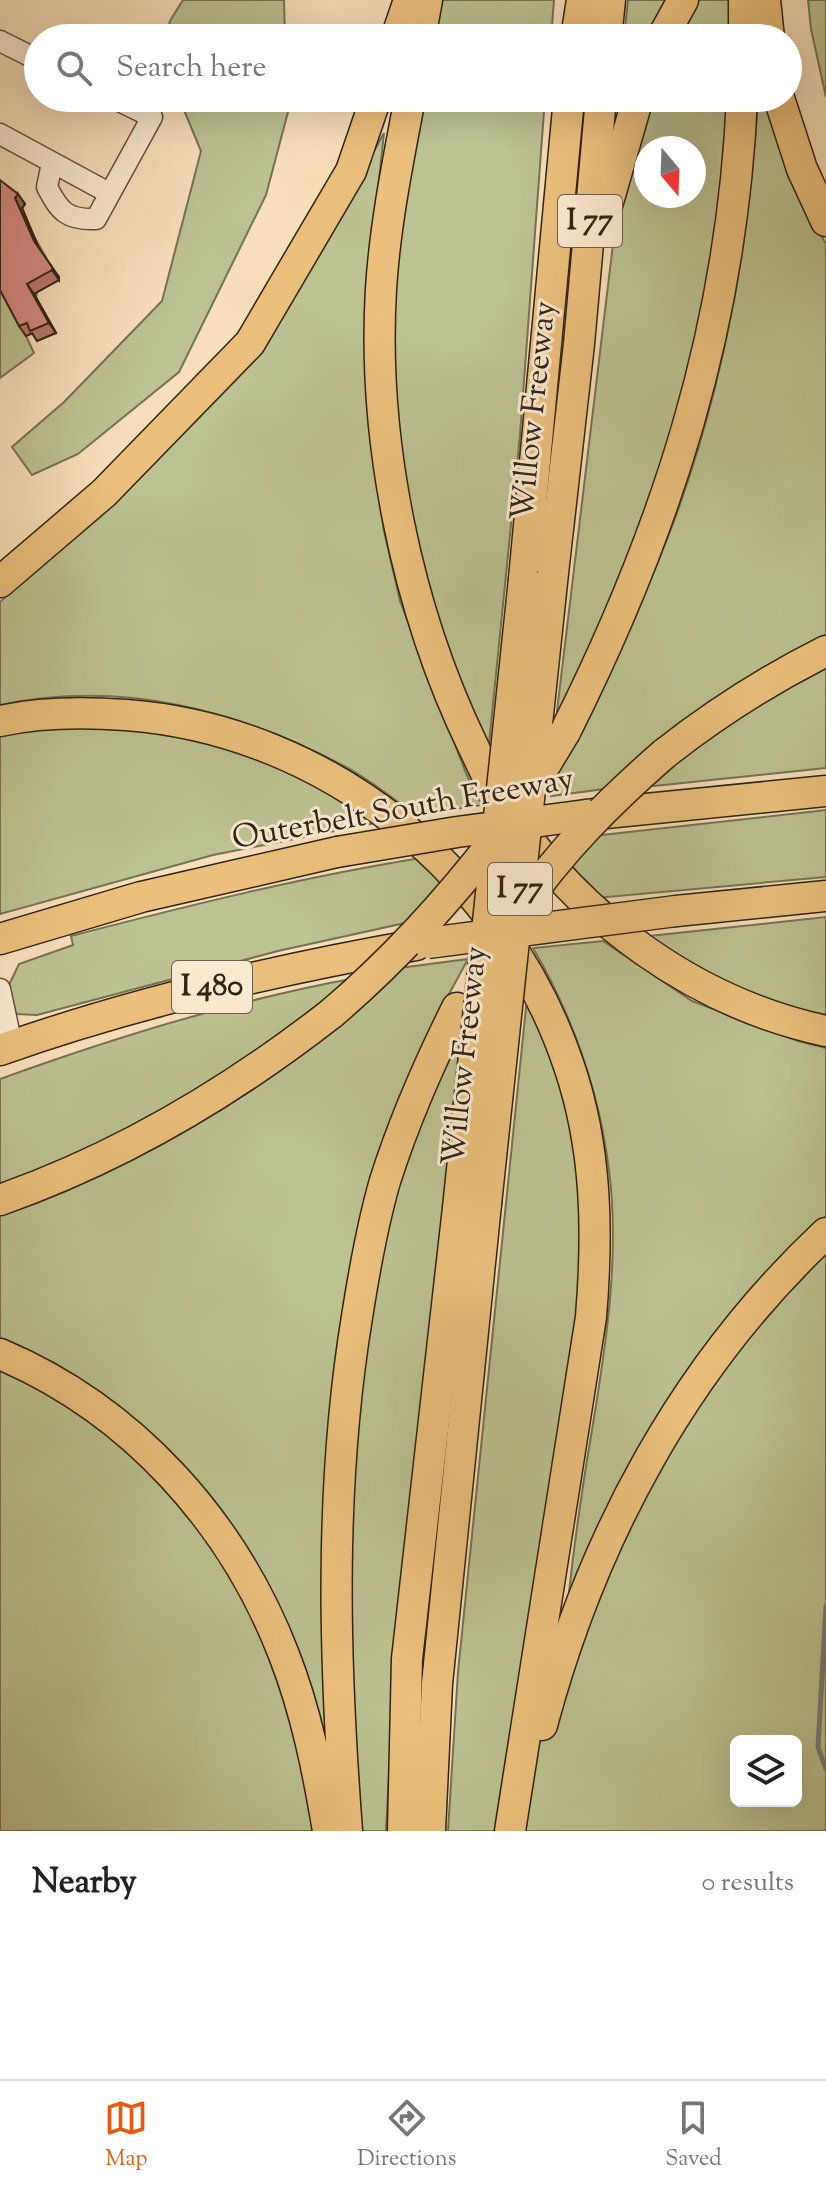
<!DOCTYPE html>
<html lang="en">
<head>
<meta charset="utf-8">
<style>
	:root { --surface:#fff; --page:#f6f6f6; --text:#222; --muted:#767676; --line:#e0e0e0; --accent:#ea580c }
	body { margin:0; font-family:"Sorts Mill Goudy",serif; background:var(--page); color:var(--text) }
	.controls { position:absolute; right:24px; bottom:24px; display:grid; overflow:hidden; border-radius:12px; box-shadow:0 8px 32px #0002 }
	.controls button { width:72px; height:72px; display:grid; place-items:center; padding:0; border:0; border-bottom:2px solid var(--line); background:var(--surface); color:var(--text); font:40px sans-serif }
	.compass { position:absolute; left:634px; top:136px; width:72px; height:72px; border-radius:50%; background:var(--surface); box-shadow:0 8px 32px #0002; rotate:161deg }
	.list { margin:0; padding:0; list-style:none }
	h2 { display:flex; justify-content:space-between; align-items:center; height:104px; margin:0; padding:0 32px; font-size:34px }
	h2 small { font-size:26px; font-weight:400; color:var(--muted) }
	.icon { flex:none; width:44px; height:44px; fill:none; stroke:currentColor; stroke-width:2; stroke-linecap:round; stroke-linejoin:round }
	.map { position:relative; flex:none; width:826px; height:1831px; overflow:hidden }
	.search { position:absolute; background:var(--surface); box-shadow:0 8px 32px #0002; left:24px; right:24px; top:24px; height:88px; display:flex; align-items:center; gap:20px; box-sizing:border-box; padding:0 28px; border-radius:44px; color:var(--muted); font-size:30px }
	.sheet { height:248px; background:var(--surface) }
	nav { display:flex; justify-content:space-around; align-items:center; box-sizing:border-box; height:112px; border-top:2px solid var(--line); background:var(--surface); font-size:22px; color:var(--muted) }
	nav a { display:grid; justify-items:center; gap:4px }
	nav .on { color:var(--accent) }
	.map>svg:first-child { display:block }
	.green { fill:#bcc290; stroke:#767252; stroke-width:2; fill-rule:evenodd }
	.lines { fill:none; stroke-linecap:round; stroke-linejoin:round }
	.stream { stroke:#727e75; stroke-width:5 }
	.minor-casing { stroke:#61523d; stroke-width:23 }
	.highway-casing { stroke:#2f2314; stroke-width:33 }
	.minor { stroke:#faead2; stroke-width:20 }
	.highway { stroke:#ecc07c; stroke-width:30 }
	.highway-bridge-casing { stroke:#2f2314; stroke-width:33; stroke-linecap:butt }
	.highway-bridge { stroke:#ecc07c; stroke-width:30 }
	.wall { fill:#b9776f; stroke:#2f2314; stroke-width:2 }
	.shaded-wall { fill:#96615a; stroke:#2f2314; stroke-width:2 }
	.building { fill:#d78a81; stroke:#2f2314; stroke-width:2 }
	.labels { text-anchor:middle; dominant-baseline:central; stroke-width:6; stroke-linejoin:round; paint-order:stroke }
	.shield { fill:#faead2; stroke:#6c5f4d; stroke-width:2 }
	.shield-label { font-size:30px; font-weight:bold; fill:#2f2314 }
	.street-label { font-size:32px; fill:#2f2314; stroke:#faead2 }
</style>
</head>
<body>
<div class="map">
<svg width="826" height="1831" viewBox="0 0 826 1831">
	<rect width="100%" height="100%" fill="#f7dfb9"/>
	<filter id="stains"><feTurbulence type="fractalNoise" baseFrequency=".0025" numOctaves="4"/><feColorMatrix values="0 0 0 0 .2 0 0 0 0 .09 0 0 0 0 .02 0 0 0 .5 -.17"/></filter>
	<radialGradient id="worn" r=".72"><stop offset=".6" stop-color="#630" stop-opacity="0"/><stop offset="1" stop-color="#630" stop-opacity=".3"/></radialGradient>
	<!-- green -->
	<g class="green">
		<path d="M183,0H284L285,38H166L170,21Z"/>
		<path d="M441,0H554L551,38H433Z"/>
		<path d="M628,0H673L655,38H624Z"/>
		<path d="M698,0H734V38H674Z"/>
		<path d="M808,0H826V97L811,29Z"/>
		<path d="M179,98H288V112L266,195L179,372L78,454L32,475L12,447L64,402L162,301L201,151Z"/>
		<path d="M421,98H545L520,435L488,754L442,634L417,543L403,480L391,330L397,250Z"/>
		<path d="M653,98H732L728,198L671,458L562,720L557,711L613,244L628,175ZM646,148H694V196H646Z"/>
		<path d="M758,98H770L801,198L826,244V637L612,788L551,796L550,782C589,703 634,625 666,542C721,401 749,249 758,98Z"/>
		<path d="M384,133L369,273L368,420L384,531L400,601L466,773L482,805L416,815C393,799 370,780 346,767C238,710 122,679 0,705V602L153,463L304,277Z"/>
		<path d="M0,184L25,204L20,212L59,280L37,292L36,298L56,333L37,341L34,333L26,336L34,353L0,378Z"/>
		<path d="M826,660V768L654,786L645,785L675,756Z"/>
		<path d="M116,724L174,731L280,761L375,823L213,855L0,914V734L30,728Z"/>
		<path d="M826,810V877L596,898L566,866L593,836Z"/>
		<path d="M421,858L446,884L405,923L278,951L37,1015L17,1014L7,1002V989L19,964L73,945L71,936C187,906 302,877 421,858Z"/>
		<path d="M826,917V1019L722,983L640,937Z"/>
		<path d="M603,941L692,1001L798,1041L826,1048V1224L808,1239L575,1592H569C575,1537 583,1483 592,1430C606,1345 620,1256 609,1170C599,1091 573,1017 533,948Z"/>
		<path d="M468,959L435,1020L383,1152L328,1754L245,1546L203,1488L158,1441L0,1340V1212L80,1182L178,1135L264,1082L337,1025L399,968Z"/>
		<path d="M356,978L283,1037L119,1138L0,1188V1079C116,1037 235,1000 356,978Z"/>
		<path d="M527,998L547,1039L569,1112L582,1175L583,1279L496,1831H448L458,1672Z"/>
		<path d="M462,1023L394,1678L386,1831H356L343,1647L354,1410L389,1193Z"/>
		<path d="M826,1233V1831H514L544,1719L640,1473ZM736,1741H796V1801H736Z"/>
		<path d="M0,1354L69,1389L235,1554L328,1831H0Z"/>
	</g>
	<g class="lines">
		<!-- stream -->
		<path class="stream" d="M826,1606L818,1747L826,1769"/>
		<!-- minor casing -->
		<g class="minor-casing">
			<g id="minor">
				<path d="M0,41L38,60"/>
				<path d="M0,134L109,193"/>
				<path d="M52,163L47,187C60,212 67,220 96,219L152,117L113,98"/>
				<path d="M0,989L12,1045"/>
			</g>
		</g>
		<!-- highway casing -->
		<g class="highway-casing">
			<g id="highway">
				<path d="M744,0V38"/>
				<path d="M765,0L769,38"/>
				<path d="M396,38L409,0"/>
				<path d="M420,38L427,0"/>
				<path d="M576,38L582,0"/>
				<path d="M606,38L610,0"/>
				<path d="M662,38L683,0"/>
				<path d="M410,98C398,161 385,225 381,289C372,440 407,610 473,746C483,767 493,790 507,810C581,919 695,1003 826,1031"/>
				<path d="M779,98L802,169L826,221"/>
				<path d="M606,209L638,98"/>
				<path d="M553,573L579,344L601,98"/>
				<path d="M524,579L569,98"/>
				<path d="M0,582L104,493L250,343L351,171L376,98"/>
				<path d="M0,721C41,712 85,712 126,715C329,730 505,875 569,1066C597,1148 598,1232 591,1317L510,1831"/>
				<path d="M565,732C667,529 732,327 742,98"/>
				<path d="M664,754C715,714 768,680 826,651"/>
				<path d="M586,815L826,791"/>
				<path d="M676,911L826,896"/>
				<path d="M0,939L141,897L337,852"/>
				<path d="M0,1050C135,1002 275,970 416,945"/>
				<path d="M0,1200C122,1157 231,1092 332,1013"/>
				<path d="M0,1354C132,1410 233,1522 284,1655C306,1711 318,1771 328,1831"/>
				<path d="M542,1725C592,1538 684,1366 826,1233"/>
				<path d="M347,1831C334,1660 329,1488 357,1317C364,1272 372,1226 385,1181C404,1121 429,1064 457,1008"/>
				<path d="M403,1831L407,1659L458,1208"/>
				<path d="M430,1831L437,1684L486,1204"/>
			</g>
		</g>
		<!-- minor -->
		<use href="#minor" class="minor"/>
		<!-- highway -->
		<use href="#highway" class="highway"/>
		<!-- highway-bridge casing -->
		<g class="highway-bridge-casing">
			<g id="highway-bridge">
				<path d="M536,780L565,732"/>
				<path d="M337,852L457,832L586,815"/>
				<path d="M519,911C560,851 609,802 664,754"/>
				<path d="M428,943L676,911"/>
				<path d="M332,1013C394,960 448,901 497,837"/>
				<path d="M486,1204L553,573"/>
				<path d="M458,1208L524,579"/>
			</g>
		</g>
		<!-- highway-bridge -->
		<use href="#highway-bridge" class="highway-bridge"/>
	</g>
	<!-- wall -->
	<path class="wall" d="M18,194L25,204L22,208L40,251L59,277V280L34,294L56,333L37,341L32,333L26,336L19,326Z"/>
	<!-- shaded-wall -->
	<g class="shaded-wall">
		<path d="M18,194L25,204L22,208L40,251L34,241L15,198Z"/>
		<path d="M52,267L59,277V280L52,270Z"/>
		<path d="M27,284L34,294L56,333L49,323Z"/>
	</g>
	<!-- building -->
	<path class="building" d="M0,180L18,194L15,198L34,241L52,267V270L27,284L49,323L30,331L27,323L19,326L0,290Z"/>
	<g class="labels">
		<!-- shield labels -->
		<g class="shield">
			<rect x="558" y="195" width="64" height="52" rx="6"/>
			<rect x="488" y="863" width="64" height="52" rx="6"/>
			<rect x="172" y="961" width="80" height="52" rx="6"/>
		</g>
		<g class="shield-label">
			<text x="590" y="221">I 77</text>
			<text x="520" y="889">I 77</text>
			<text x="212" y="987">I 480</text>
		</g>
		<!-- street labels -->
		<g class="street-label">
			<text transform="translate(535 411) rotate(-84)">Willow Freeway</text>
			<text transform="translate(403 810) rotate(-10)">Outerbelt South Freeway</text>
			<text transform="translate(466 1056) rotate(-84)">Willow Freeway</text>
		</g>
	</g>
	<rect width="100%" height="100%" filter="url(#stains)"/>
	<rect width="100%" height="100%" fill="url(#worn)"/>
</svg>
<div class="controls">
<button><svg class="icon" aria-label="layers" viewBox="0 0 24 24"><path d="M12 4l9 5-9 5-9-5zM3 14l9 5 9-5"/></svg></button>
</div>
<svg class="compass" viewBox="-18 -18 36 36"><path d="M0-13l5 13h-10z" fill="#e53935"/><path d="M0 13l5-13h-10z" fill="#767676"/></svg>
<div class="search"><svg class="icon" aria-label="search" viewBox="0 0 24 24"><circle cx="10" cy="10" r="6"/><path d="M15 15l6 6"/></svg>Search here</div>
</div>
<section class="sheet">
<h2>Nearby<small>0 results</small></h2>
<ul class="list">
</ul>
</section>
<nav>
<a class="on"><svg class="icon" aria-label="map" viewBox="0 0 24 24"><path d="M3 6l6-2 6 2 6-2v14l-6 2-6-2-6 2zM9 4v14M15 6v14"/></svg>Map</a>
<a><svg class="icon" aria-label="directions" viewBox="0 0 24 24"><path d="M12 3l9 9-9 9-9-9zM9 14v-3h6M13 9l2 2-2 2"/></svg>Directions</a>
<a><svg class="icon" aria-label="saved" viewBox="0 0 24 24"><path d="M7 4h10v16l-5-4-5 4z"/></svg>Saved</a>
</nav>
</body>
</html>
